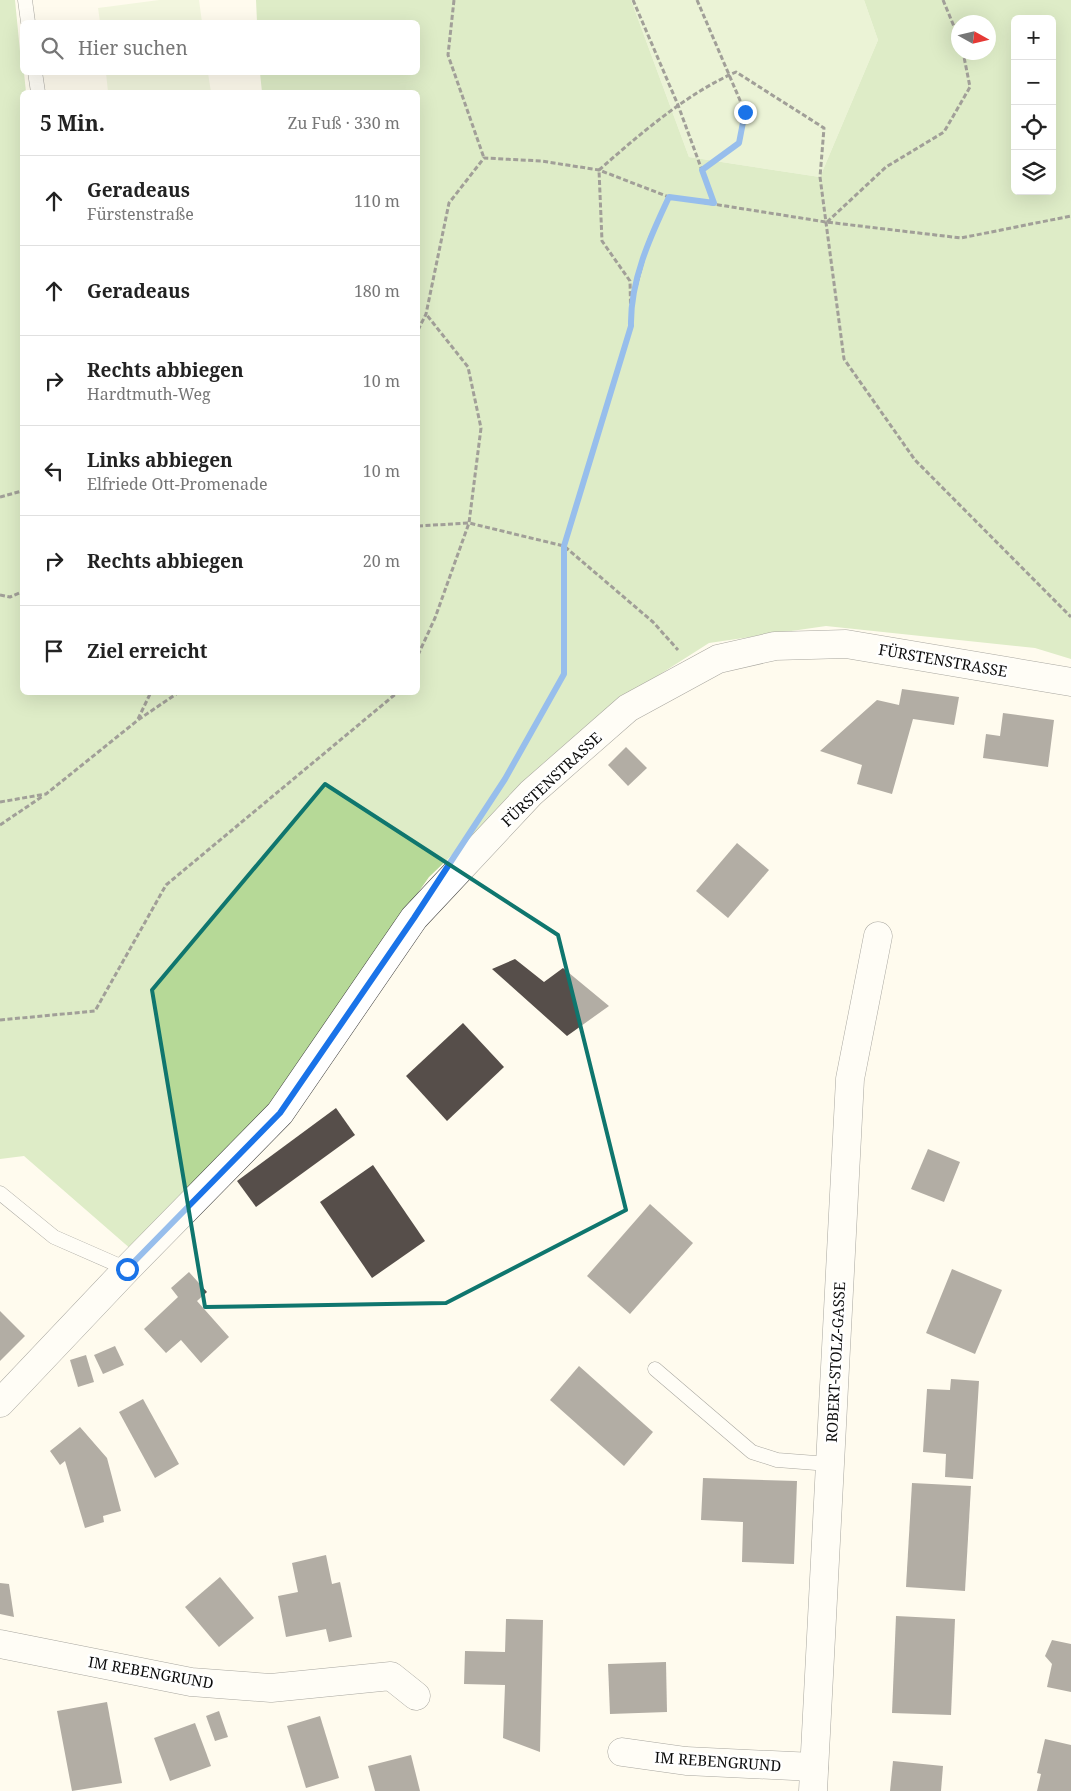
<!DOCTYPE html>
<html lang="de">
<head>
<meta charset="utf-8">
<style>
	:root { --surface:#fff; --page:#f2f2f2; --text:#222; --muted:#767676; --line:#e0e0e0 }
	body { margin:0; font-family:"Noto Serif",serif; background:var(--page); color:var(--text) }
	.controls { position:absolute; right:15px; top:15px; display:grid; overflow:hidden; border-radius:8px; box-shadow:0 5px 20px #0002 }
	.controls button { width:45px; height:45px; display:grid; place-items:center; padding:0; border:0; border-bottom:1px solid var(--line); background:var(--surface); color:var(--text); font:25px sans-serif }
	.compass { position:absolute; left:951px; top:15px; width:45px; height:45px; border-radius:50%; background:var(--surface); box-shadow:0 5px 20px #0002; rotate:98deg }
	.stop { position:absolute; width:15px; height:15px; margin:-11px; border:4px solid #1a73e8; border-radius:50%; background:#fff }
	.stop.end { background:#1a73e8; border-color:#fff; box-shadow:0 1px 5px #0008 }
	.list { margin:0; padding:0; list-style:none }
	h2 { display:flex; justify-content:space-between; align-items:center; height:65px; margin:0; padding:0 20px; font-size:21px }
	h2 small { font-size:16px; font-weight:400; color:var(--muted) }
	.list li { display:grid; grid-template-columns:32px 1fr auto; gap:15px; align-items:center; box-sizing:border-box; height:90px; padding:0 20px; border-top:1px solid var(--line) }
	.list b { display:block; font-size:19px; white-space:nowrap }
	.list p { margin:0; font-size:16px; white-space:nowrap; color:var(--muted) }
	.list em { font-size:16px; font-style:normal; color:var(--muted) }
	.icon { flex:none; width:28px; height:28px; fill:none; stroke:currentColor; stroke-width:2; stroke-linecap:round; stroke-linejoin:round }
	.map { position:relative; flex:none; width:1071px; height:1791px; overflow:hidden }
	.search { position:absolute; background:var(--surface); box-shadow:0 5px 20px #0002; left:20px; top:20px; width:400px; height:55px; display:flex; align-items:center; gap:12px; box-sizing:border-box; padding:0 18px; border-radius:8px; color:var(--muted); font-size:19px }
	.panel { position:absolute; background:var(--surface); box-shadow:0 5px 20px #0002; left:20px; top:90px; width:400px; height:605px; border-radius:8px }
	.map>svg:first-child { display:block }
	.green { fill:#d2e9b8 }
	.forest { fill:#b6d997; fill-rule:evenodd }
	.pitch { fill:#e3f0ca }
	.building { fill:#564e4a }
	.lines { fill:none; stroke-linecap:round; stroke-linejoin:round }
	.lane-casing { stroke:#404040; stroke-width:15 }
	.street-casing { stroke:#404040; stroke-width:29 }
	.path { stroke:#2f2f2f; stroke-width:3; stroke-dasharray:5 2.5; stroke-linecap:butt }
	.lane { stroke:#fff; stroke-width:14 }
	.street { stroke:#fff; stroke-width:28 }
	.route { stroke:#1a73e8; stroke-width:6 }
	.marked { fill:none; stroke:#0f766e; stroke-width:4; stroke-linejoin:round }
	.labels { text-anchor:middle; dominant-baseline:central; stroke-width:5; stroke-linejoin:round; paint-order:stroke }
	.street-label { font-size:15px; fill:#0d0d0d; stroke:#fff }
</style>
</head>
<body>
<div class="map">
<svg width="1071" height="1791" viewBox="0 0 1071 1791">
	<rect width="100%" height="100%" fill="#fffbee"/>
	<!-- green -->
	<path class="green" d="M631,0H864L878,40L820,177L689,157Z"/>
	<!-- forest -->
	<path class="forest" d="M0,0H15L22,72L24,73L26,92H22V692H418V92H262L260,73L418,72V22H257L256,0H631L689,157L820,177L878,40L864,0H1071V659L1035,648L826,626L709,643L607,708L429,877L272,1101L132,1250L24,1156L0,1159ZM1015,19H1052V191H1015ZM958,22H988V52H958Z"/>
	<!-- pitch -->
	<g class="pitch">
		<path d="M159,0H199L202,22H100L98,8Z"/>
		<path d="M106,73H208L211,92H108Z"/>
	</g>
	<!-- building -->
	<g class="building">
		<path d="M902,689L959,697L954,725L913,719L892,794L857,784L862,765L820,751L877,700L899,705Z"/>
		<path d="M1003,713L1054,720L1048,767L983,758L986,734L1000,736Z"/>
		<path d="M626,747L647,768L628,786L608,765Z"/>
		<path d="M737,843L769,870L728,918L696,891Z"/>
		<path d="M515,959L544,982L563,968L609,1006L567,1036L492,969Z"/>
		<path d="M463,1023L504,1067L447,1121L406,1076Z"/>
		<path d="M336,1108L355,1135L256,1207L237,1181Z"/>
		<path d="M928,1149L960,1162L944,1202L911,1189Z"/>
		<path d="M373,1165L425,1241L372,1278L320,1202Z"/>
		<path d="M650,1204L693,1243L630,1314L587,1276Z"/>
		<path d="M952,1269L1002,1290L975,1354L926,1333Z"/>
		<path d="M189,1272L207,1292L197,1301L229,1337L201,1363L181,1340L166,1353L144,1329L178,1297L171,1288Z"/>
		<path d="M0,1311L25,1336L0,1361Z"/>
		<path d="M115,1346L124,1365L103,1374L94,1355Z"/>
		<path d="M86,1355L94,1382L78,1387L70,1360Z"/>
		<path d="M579,1366L653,1432L624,1466L550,1400Z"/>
		<path d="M951,1379L979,1381L973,1479L945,1477L946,1454L923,1452L927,1389L950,1390Z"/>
		<path d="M143,1399L179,1464L155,1478L119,1412Z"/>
		<path d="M80,1427L107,1458L121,1511L103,1516L104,1522L85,1528L65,1461L60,1465L50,1451Z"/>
		<path d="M703,1478L797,1481L794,1564L742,1562L743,1522L701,1520Z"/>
		<path d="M912,1483L971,1486L965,1591L906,1587Z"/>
		<path d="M326,1555L332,1584L340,1582L352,1637L329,1642L326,1629L286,1637L278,1596L298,1592L292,1563Z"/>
		<path d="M220,1577L254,1618L219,1647L185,1607Z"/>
		<path d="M0,1583L9,1584L14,1617L0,1614Z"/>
		<path d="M896,1616L955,1619L951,1715L892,1713Z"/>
		<path d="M506,1619L543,1620L540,1752L503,1738L505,1685L464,1684L465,1651L505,1652Z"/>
		<path d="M1052,1640L1071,1644V1692L1047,1687L1052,1664L1045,1656Z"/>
		<path d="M666,1662L667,1712L610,1714L608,1664Z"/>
		<path d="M107,1702L122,1783L72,1791L57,1711Z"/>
		<path d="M219,1711L228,1737L215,1741L206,1716Z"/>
		<path d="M320,1716L339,1778L306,1788L287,1726Z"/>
		<path d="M195,1723L211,1766L170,1781L154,1738Z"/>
		<path d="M1045,1739L1071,1745V1791H1037L1041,1774L1037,1773Z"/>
		<path d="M411,1755L420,1791H375L368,1766Z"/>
		<path d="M893,1761L943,1766L941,1791H890Z"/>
	</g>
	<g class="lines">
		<!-- lane casing -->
		<g class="lane-casing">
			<g id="lane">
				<path d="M25,0L28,22"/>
				<path d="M35,72L38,92"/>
				<path d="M0,1193L54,1237L127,1269"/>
				<path d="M655,1369L752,1452L777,1460L829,1464"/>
			</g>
		</g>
		<!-- street casing -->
		<g class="street-casing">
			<g id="street">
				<path d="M0,1403L127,1269L280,1113L414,918L531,793L628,708L718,659L775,646L846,644L1071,682"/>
				<path d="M0,1644L191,1682L271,1688L391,1676L416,1696"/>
				<path d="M622,1752L686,1761L814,1767"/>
				<path d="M813,1791L850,1079L878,936"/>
			</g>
		</g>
		<!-- path -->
		<g class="path">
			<path d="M454,0L448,55L484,158"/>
			<path d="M633,0L678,105L714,203"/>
			<path d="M697,0L745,112L739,143L702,170"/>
			<path d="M943,0L958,36"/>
			<path d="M599,170C640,134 686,94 736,72L824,128L820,177L844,359L915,460L1071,617"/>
			<path d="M827,222L886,167L944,132L970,87L963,52"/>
			<path d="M632,302L649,239L669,197"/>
			<path d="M418,330L426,314L449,203L484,158L541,161L599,170L669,197L826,222L961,238L1071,216"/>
			<path d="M0,497L22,491"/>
			<path d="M418,526L469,523L564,546L653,622L678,650"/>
			<path d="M0,595L10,597L22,592"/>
			<path d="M418,655L435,618L469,523L481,428L468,367L426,314"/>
			<path d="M138,719L151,692"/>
			<path d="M508,774L564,674V546L631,326L630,281L602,241L599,170"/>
			<path d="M0,802L46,794L138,720L179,692"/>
			<path d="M0,825L43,796"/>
			<path d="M0,1020L95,1011L166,885L398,692"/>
		</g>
		<!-- lane -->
		<use href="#lane" class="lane"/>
		<!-- street -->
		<use href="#street" class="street"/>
	</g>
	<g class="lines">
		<!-- route -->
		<path class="route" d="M127,1269L280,1113L414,918L505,779L564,674V546L631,326C630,281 650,237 669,197L714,203L702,170L739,143L745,112"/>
	</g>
	<!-- marked area -->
	<path d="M0 0H1071V1791H0ZM325,784L558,935L626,1210L446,1303L205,1307L152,990Z" fill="#fffbee" fill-opacity=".55" fill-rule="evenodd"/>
	<path class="marked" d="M325,784L558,935L626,1210L446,1303L205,1307L152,990Z"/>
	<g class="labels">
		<!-- street labels -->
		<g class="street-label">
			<text transform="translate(943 660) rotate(10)">FÜRSTENSTRASSE</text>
			<text transform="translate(551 779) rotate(-43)">FÜRSTENSTRASSE</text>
			<text transform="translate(835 1362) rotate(-87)">ROBERT-STOLZ-GASSE</text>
			<text transform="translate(151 1672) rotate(10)">IM REBENGRUND</text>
			<text transform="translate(718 1761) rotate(4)">IM REBENGRUND</text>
		</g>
	</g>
</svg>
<div class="controls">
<button>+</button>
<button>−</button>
<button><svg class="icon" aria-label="locate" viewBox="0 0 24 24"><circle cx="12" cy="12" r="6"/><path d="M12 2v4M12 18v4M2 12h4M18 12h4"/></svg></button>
<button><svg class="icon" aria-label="layers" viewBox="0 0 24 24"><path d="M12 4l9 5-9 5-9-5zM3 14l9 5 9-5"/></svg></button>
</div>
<svg class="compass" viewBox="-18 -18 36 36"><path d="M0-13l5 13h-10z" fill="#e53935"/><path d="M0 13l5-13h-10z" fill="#767676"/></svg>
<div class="stop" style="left:127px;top:1269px"></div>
<div class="stop end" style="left:745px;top:112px"></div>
<div class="search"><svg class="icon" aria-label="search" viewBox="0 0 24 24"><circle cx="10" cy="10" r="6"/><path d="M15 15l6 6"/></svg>Hier suchen</div>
<section class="panel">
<h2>5 Min.<small>Zu Fuß · 330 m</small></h2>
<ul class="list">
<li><svg class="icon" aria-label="ahead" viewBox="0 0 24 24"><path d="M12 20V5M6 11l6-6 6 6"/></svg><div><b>Geradeaus</b><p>Fürstenstraße</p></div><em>110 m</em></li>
<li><svg class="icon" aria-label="ahead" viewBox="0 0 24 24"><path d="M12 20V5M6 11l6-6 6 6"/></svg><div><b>Geradeaus</b></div><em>180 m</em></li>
<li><svg class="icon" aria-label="right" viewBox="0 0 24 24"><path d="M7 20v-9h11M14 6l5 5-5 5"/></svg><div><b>Rechts abbiegen</b><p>Hardtmuth-Weg</p></div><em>10 m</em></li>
<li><svg class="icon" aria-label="left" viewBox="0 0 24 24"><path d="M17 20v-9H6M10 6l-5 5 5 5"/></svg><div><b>Links abbiegen</b><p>Elfriede Ott-Promenade</p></div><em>10 m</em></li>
<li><svg class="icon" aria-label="right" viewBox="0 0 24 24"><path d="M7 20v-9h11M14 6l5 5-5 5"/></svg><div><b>Rechts abbiegen</b></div><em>20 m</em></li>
<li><svg class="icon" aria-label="arrive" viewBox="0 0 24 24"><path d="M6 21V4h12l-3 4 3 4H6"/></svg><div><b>Ziel erreicht</b></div></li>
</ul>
</section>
</div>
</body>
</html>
